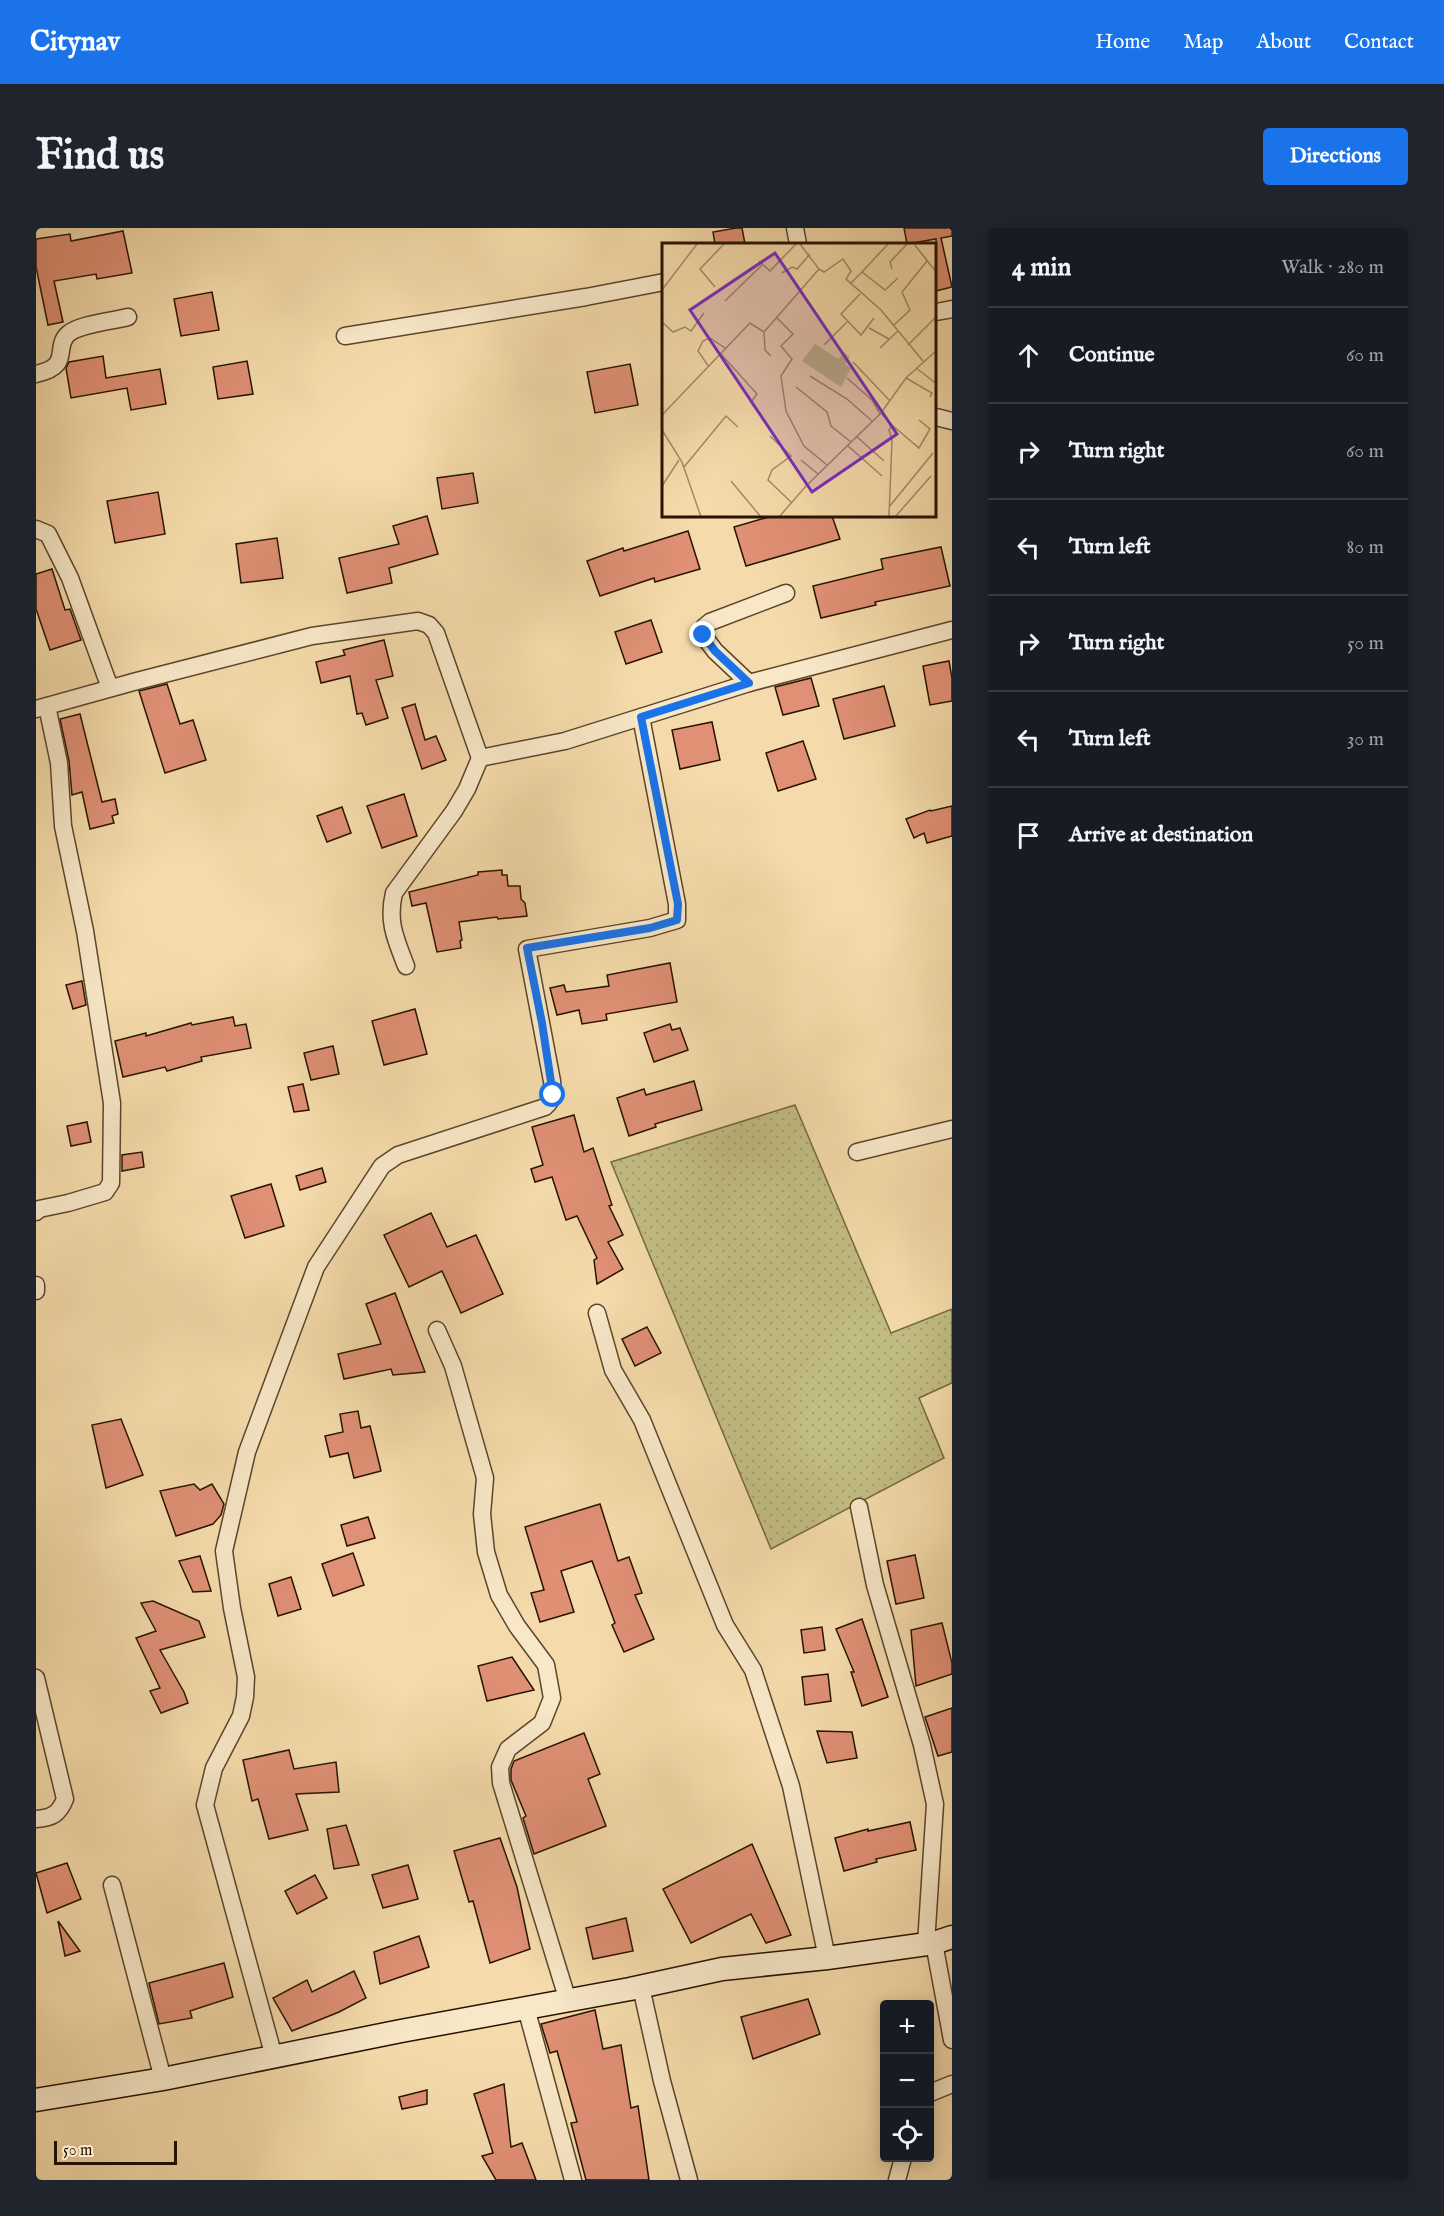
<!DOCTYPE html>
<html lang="en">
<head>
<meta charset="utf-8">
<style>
	:root { --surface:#171b24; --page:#20242c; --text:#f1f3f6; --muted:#9ea1a6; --line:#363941; --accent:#1a73e8 }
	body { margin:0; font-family:"IM FELL English",serif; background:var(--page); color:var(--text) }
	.controls { position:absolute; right:18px; bottom:18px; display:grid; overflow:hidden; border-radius:6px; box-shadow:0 3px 15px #0003 }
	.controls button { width:54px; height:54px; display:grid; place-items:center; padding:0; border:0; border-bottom:2px solid var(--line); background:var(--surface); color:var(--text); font:30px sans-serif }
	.scale { position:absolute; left:18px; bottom:15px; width:123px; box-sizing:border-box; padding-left:6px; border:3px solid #281301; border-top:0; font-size:16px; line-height:21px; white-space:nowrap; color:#281301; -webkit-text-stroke:4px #f8e8c8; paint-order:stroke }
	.stop { position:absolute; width:18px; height:18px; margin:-14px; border:4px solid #1a73e8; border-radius:50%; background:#fff }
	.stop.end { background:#1a73e8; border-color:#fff; box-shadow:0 2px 6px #0008 }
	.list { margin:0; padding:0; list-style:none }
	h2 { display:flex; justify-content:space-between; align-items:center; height:78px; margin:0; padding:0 24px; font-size:26px }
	h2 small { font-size:20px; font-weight:400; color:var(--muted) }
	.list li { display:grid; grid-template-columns:39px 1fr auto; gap:18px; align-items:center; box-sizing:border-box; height:96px; padding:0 24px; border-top:2px solid var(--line) }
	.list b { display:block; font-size:22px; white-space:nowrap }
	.list em { font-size:20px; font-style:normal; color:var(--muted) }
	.icon { flex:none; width:33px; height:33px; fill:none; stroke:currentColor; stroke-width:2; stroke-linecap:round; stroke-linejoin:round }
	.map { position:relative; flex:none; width:916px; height:1952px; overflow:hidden; border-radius:6px }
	header { display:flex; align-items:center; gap:36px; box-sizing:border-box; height:84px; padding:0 30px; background:var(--accent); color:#fff }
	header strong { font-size:28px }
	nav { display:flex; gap:33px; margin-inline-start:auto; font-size:21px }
	.intro { display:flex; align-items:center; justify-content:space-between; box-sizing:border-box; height:144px; padding:0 36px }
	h1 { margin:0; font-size:42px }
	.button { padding:15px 27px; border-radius:6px; background:var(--accent); color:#fff; font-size:21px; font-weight:700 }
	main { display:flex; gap:36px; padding:0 36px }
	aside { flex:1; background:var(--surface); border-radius:6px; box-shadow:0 3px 15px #0003 }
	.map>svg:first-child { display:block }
	.grass { fill:url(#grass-dots); stroke:#756842; stroke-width:1.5 }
	.building { fill:#e09075; stroke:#281301; stroke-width:1.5 }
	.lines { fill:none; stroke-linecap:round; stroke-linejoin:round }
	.street-casing { stroke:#5b452c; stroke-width:19 }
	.secondary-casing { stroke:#281301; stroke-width:25 }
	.street { stroke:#f8e8c8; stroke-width:16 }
	.secondary { stroke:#f8e8c8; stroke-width:22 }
	.route { stroke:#1a73e8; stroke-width:8 }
	.inset-road { fill:none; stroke:#a38b67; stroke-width:1.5 }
	.view { fill:#7b2cbf; fill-opacity:0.15; stroke:#7b2cbf; stroke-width:3 }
	.inset-edge { fill:none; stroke:#281301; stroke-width:3 }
</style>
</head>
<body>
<header>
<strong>Citynav</strong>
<nav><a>Home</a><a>Map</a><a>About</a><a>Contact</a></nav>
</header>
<div class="intro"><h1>Find us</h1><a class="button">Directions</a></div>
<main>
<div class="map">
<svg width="916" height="1952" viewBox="0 0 916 1952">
	<defs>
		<pattern id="grass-dots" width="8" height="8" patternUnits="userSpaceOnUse" patternTransform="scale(1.5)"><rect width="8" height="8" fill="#c2be84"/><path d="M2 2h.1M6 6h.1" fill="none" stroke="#a7a270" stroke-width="1.8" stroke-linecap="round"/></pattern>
	</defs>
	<rect width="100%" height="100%" fill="#f5dbab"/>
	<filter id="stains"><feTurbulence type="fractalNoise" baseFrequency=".00333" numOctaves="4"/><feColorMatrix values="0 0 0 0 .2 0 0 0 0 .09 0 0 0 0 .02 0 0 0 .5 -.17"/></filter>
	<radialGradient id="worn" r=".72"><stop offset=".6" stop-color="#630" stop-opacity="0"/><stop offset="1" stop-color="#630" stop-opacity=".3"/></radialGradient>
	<!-- grass -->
	<path class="grass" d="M759,877L855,1105L916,1081V1155L883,1170L908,1230L735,1321L575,934Z"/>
	<!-- building -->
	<g class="building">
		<path d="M700,0H706L709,16H679L677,4Z"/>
		<path d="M868,0H916V8L905,10L916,59L900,63V11L871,16Z"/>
		<path d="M87,3L96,45L61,51L60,46L18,53L27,94L12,97L0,39V11L34,6L35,13Z"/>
		<path d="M176,64L183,102L145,108L138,71Z"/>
		<path d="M67,128L70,150L124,141L130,176L95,182L91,160L35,170L30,140L33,134Z"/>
		<path d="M211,133L217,166L182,171L177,139Z"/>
		<path d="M594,136L602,177L559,185L551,144Z"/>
		<path d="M437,245L442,275L406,281L401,250Z"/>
		<path d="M122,264L129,306L79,315L71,273Z"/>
		<path d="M391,288L402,326L353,340L356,355L311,365L303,330L363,316L357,298Z"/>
		<path d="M736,288H796L804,311L710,338L698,299Z"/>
		<path d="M652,303L664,341L619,354L618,350L564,368L551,333L587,320L588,323Z"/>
		<path d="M241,310L247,350L205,355L200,316Z"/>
		<path d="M905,319L914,358L839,374L840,377L785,390L777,358L847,341L845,331Z"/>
		<path d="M16,341L29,382L34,381L45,412L14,422L0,381V346Z"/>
		<path d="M615,392L626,424L590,436L579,404Z"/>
		<path d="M348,412L357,448L340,452L352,490L330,497L326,485L321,486L314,448L285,455L280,434L309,427L307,422Z"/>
		<path d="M913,433L916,450V473L894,477L887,438Z"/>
		<path d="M775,450L783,478L747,487L739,459Z"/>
		<path d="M131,456L144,496L157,492L170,532L129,545L103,463Z"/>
		<path d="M848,458L859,498L808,511L797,471Z"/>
		<path d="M379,476L389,512L400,508L410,532L386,541L366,480Z"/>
		<path d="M44,486L66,574L79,571L82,586L76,588L78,595L54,601L46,564L36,567L33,533L24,491Z"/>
		<path d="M676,494L684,532L644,541L636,502Z"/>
		<path d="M767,513L780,551L742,563L730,525Z"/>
		<path d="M368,566L381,608L346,620L331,578Z"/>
		<path d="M916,578V608L891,615L888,605L878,610L870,591L894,582L895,583Z"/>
		<path d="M306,579L315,605L291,614L281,588Z"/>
		<path d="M466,642V647H471L472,658H484L485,671L489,675L491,688L462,691L461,689L423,694L426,712L424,713L425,720L401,724L390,675L376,678L373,664L442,647V644Z"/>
		<path d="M634,735L641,774L570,786L571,792L546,796L543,782L521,787L514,760L528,757L530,764L573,758L571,747Z"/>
		<path d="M46,753L50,777L37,781L30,757Z"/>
		<path d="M379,781L391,826L348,837L336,793Z"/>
		<path d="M197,789L199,798L210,796L215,820L165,829L166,833L131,843L129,839L87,849L79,813L110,805V808L155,795L156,797Z"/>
		<path d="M634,796L636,802L644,800L652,822L618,834L608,805Z"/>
		<path d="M297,818L303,846L275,852L268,825Z"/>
		<path d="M658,853L666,882L619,896L620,899L593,908L581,870L608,861L610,867Z"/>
		<path d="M267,856L273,882L258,884L252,859Z"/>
		<path d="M538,887L548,924L557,920L576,977L573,978L587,1007L572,1014L587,1041L561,1056L558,1032L561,1030L541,988L530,992L516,949L499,954L495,941L507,937L496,899Z"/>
		<path d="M51,894L55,914L35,918L31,898Z"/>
		<path d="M106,924L108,939L86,943V927Z"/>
		<path d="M286,940L290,954L264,962L260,948Z"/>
		<path d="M235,956L248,998L209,1010L195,968Z"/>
		<path d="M395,985L411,1019L440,1007L467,1066L425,1085L406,1043L373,1059L348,1007Z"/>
		<path d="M359,1065L389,1144L357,1147L355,1141L308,1151L302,1126L345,1116L330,1076Z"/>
		<path d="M611,1099L625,1125L599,1138L586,1111Z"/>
		<path d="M322,1183L325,1200L334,1198L345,1243L318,1250L312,1225L294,1229L289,1208L307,1204L304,1186Z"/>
		<path d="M85,1191L107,1247L70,1260L56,1197Z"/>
		<path d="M158,1256L164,1262L176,1256L188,1276L185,1287L177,1296L140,1308L124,1263Z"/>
		<path d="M564,1276L582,1333L593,1329L606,1365L599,1367L618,1411L588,1424L576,1397L579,1395L556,1333L525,1343L538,1384L504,1394L495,1365L508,1362L489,1299Z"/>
		<path d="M332,1289L339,1310L311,1318L305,1297Z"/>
		<path d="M317,1325L328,1357L297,1368L286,1336Z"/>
		<path d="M879,1327L888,1370L860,1376L851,1333Z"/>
		<path d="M164,1328L175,1363L157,1364L143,1333Z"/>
		<path d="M255,1349L265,1381L242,1388L233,1356Z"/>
		<path d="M117,1373L163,1393L169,1409L124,1422L148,1464L152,1475L125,1485L114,1463L124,1460L100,1410L120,1403L105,1375Z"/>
		<path d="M826,1391L852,1469L826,1478L815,1444H818L800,1401Z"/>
		<path d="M906,1395L916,1435V1446L880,1458L875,1402Z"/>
		<path d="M786,1399L789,1422L768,1425L765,1402Z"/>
		<path d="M476,1429L498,1462L451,1473L442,1438Z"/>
		<path d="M792,1446L795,1473L769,1477L766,1449Z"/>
		<path d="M916,1480V1524L902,1528L889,1489Z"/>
		<path d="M781,1503L816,1504L821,1530L791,1535Z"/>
		<path d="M548,1505L564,1546L552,1551L570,1598L498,1626L487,1590L490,1588L475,1552V1541L478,1533Z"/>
		<path d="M253,1522L258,1541L300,1534L303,1564L260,1566L272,1602L233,1611L222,1571L216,1573L207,1532Z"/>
		<path d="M874,1594L880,1622L840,1631L841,1634L808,1643L799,1610L832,1601V1603Z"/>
		<path d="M310,1597L323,1637L298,1641L291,1601Z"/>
		<path d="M464,1610L481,1659L494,1721L454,1735L437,1673L433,1674L418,1623Z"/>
		<path d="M716,1616L755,1707L730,1715L715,1686L655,1715L627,1661Z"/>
		<path d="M31,1635L45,1671L11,1685L0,1645Z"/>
		<path d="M372,1637L382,1671L347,1680L336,1647Z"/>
		<path d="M279,1647L291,1670L261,1686L249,1663Z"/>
		<path d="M590,1690L597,1723L557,1731L550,1700Z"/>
		<path d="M22,1693L44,1723L29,1728Z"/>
		<path d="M383,1708L393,1739L344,1756L338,1724Z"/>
		<path d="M188,1735L197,1769L154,1783L156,1790L123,1796L113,1755Z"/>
		<path d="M318,1743L330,1770L303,1784L256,1803L237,1770L271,1752L276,1764Z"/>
		<path d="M772,1771L784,1806L717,1831L705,1789Z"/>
		<path d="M559,1782L567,1821L585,1817L595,1880L602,1878L613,1952H550L535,1895L541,1894L521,1823L514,1825L505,1796Z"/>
		<path d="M468,1856L475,1919L486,1915L500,1952H460L446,1928L457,1925L438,1866Z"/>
		<path d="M391,1862V1876L366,1881L363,1869Z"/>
	</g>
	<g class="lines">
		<!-- street casing -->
		<g class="street-casing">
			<g id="street">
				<path d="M759,0L762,16"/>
				<path d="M900,84L916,81"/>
				<path d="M309,108L550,69L628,54"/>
				<path d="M0,146C37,138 17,120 32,106C43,96 77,93 92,89"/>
				<path d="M900,189L916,193"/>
				<path d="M0,301L12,306L34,350L74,460"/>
				<path d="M713,455L679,423L667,407L668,399L674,394L750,365"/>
				<path d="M0,481L101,453L276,408L382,393L393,397L400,405L444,530L431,561L418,583L358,665C351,694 360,712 370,738"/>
				<path d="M444,530L529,513L713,455L916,402"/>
				<path d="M821,924L916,901"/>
				<path d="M0,984L3,981L32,975L69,964L75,955L76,875L49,703L27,598L23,535L11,478"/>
				<path d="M0,1057V1063"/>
				<path d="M561,1085L577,1142L606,1192L689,1397L717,1442L755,1558L791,1730"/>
				<path d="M401,1102L417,1138L449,1250L446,1286L450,1324L463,1367L481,1398L510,1437L516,1470L506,1495L472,1521L464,1539L465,1555L532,1773"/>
				<path d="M823,1279L839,1357L886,1517L899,1576L890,1716"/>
				<path d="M0,1450L29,1571C23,1586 16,1590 0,1591"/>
				<path d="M76,1657L127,1851"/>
				<path d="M898,1715L916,1812"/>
				<path d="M605,1759L626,1853L653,1952"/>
				<path d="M490,1780L537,1952"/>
				<path d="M238,1829L169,1577L178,1540L205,1488L209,1469L210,1449L196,1380L188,1323L211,1224L280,1039L346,938L362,927L509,879C518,871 517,864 516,853L491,721L614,700L641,692V676L605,489"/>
				<path d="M894,1865L916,1856"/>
				<path d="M861,1952L867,1930"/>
			</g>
		</g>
		<!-- secondary casing -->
		<g class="secondary-casing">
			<path id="secondary" d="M0,1872L127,1851L365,1803L594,1761L686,1741L791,1730L898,1715L916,1709"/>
		</g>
		<!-- street -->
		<use href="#street" class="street"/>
		<!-- secondary -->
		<use href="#secondary" class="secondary"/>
	</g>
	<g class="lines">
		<!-- route -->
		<path class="route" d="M517,867L506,795L491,720L614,700L641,692L642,676L605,489L713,455L679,423L667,407"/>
	</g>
	<!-- overview -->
	<g transform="translate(626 15)">
		<rect width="274" height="274" fill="#f5dbab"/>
		<path d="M153,101L176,116L182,109L188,114L183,121L189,125L179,144L140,118Z" fill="#c2be84"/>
		<path class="inset-road" d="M138,1L157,26M252,1L275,30M97,18L108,28L134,1M230,26L228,19L245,1M200,29L226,1M120,30L130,24L135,26L148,11M188,41L200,29L223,47L236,35M53,44L38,26L62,1M0,47L35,1M198,51L179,71L199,92L212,75M63,58L100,22M115,75L131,91L119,103L130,116L119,133L124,168L142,203L165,222M0,79L11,89L23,84L29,88L42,70M232,82L248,67L240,49L265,18M207,85L227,96M102,89L157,26L162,29L181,16L189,28L184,36L219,67L261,118M162,102L185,79M246,102L275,73M218,105L236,88M59,111L95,151L89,159L94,166M191,119L228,158M47,124L36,108L41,98L48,95L63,105M254,125L275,141M148,133L185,156L210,178M185,135L210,157L218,171M244,135L270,150L268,154M134,144L165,169L169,183L189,199M219,170L230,182L227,187L230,197L227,274M0,172L88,80L102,89L103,107L109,113M230,182L257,205L268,186L257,177M0,187L20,219L39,274M108,193L129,213L110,227L106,237L129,259M194,193L222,218M185,202L220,233M139,217L156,231M22,224L64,173L76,184M69,238L99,274M0,243L17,217M227,264L271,210M117,274L144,243L219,170L244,135L275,107M233,274L269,233"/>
		<path class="view" d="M113,10L235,191L150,249L28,67Z"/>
		<rect width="274" height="274" class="inset-edge"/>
	</g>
	<rect width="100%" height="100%" filter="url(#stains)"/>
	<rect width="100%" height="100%" fill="url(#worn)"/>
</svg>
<div class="controls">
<button>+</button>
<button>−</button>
<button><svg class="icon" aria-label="locate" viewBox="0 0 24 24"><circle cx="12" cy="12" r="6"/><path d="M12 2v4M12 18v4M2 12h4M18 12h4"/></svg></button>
</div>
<div class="scale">50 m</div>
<div class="stop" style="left:517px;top:867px"></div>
<div class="stop end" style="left:667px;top:407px"></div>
</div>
<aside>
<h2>4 min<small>Walk · 280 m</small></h2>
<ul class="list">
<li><svg class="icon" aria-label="ahead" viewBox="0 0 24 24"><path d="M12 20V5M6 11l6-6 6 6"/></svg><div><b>Continue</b></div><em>60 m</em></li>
<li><svg class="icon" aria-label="right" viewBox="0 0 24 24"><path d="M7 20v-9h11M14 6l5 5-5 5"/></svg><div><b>Turn right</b></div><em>60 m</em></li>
<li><svg class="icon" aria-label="left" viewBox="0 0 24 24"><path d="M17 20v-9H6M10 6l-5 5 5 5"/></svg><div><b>Turn left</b></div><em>80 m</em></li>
<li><svg class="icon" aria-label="right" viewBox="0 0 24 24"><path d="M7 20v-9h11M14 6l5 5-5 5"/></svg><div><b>Turn right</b></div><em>50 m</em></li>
<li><svg class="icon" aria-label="left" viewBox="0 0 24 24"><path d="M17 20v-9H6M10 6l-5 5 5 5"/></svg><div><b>Turn left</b></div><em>30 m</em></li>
<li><svg class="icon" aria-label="arrive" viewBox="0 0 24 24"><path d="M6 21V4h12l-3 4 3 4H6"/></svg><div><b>Arrive at destination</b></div></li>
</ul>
</aside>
</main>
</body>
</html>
